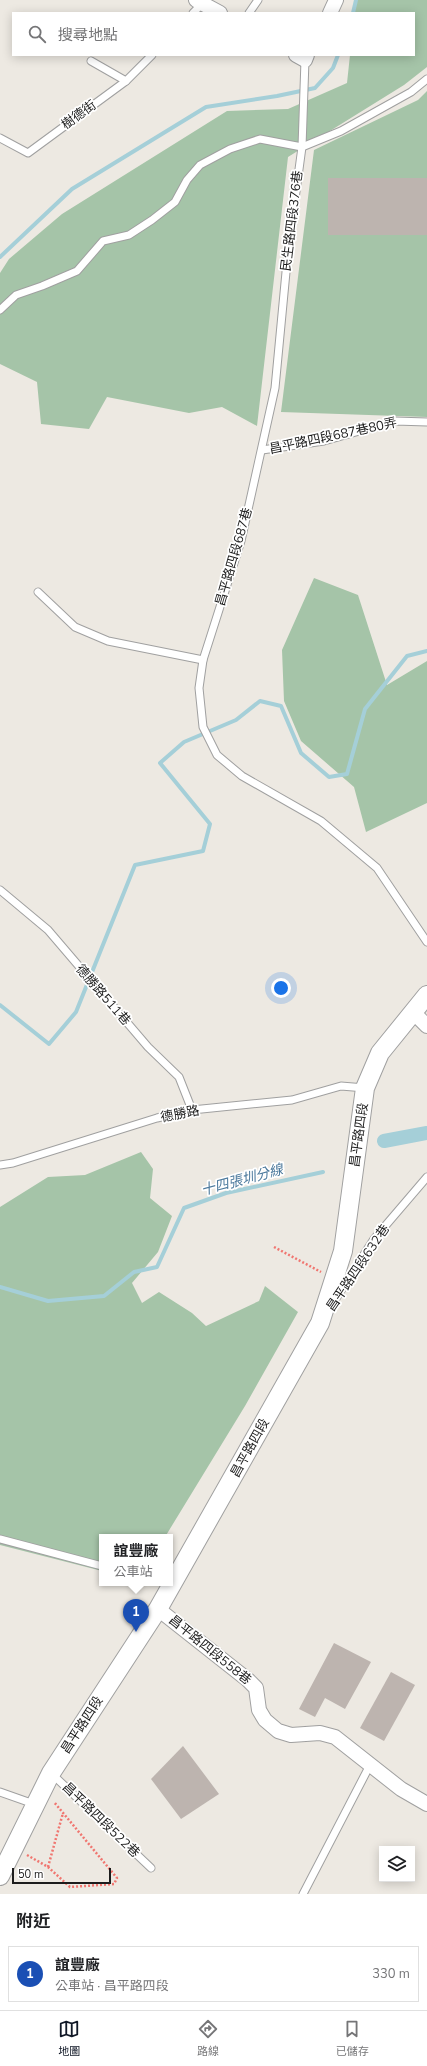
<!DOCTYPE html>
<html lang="zh-TW">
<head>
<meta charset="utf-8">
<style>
	:root { --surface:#fff; --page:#f2f2f2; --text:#202124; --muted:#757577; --line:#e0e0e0; --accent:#111827 }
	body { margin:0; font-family:"Nunito Sans","Noto Sans TC",sans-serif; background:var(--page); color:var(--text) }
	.controls { position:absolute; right:12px; bottom:12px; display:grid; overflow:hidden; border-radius:0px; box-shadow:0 2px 10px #0003 }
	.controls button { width:36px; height:36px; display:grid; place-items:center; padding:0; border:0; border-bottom:1px solid var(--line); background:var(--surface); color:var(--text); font:20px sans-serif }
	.scale { position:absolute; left:12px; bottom:10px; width:99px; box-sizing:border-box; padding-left:4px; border:2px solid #1c1c1c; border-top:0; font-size:11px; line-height:14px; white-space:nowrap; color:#1c1c1c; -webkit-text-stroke:3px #fff; paint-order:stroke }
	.you { position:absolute; left:281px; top:988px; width:14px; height:14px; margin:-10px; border:3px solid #fff; border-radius:50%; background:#1a73e8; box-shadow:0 0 0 6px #1a73e833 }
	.badge { display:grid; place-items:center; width:26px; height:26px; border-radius:50%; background:var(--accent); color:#fff; font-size:13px; font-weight:700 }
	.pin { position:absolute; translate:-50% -33px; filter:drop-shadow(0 1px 2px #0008) }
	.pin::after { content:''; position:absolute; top:21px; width:14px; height:12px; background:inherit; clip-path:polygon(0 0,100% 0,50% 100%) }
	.popup { position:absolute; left:99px; top:1534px; width:74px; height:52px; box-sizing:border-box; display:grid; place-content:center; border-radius:0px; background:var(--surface); filter:drop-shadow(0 1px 3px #0005); font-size:13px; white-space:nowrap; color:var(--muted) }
	.popup b { font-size:15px; color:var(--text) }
	.popup::after { content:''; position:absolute; left:50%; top:100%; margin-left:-8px; border:8px solid transparent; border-top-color:var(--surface) }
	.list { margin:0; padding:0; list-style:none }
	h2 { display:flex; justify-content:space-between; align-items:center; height:52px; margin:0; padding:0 16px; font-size:17px }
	h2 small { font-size:13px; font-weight:400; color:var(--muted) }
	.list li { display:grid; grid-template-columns:26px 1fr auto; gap:12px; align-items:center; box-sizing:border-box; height:56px; margin:0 8px 8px; padding:0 8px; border:1px solid var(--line); border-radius:0px }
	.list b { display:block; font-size:15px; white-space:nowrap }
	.list p { margin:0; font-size:13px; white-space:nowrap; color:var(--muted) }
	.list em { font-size:13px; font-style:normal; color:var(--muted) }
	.icon { flex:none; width:22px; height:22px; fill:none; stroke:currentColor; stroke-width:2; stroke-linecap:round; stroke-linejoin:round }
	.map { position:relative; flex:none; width:427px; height:1894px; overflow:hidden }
	.search { position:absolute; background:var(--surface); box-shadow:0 2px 10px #0003; left:12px; right:12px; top:12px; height:44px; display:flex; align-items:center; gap:10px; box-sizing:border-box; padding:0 14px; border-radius:0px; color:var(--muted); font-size:15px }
	.sheet { height:116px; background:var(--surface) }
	nav { display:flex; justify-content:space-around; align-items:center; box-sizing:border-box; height:56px; border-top:1px solid var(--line); background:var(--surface); font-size:11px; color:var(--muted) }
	nav a { display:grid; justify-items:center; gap:2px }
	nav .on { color:var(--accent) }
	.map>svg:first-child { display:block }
	.cemetery { fill:#a5c4a8 }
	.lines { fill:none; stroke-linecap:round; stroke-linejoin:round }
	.stream { stroke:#a5cfd8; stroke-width:4 }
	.canal { stroke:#a5cfd8; stroke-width:14 }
	.building { fill:#bdb4af }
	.service-casing { stroke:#a0a0a0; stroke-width:9 }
	.minor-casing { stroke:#a0a0a0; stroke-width:16 }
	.tertiary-casing { stroke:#a0a0a0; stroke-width:20 }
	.path { stroke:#f07670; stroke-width:2.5; stroke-dasharray:2 2; stroke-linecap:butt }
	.service { stroke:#fff; stroke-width:7 }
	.minor { stroke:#fff; stroke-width:14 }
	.tertiary { stroke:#fff; stroke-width:18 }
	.labels { text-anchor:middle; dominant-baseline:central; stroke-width:3.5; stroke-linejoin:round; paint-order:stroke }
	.street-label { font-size:13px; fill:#1c1c1c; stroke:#fff }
	.water-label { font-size:14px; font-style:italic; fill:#4d7a9d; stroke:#fff }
</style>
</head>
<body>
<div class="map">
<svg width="427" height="1894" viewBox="0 0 427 1894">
	<rect width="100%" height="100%" fill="#ede9e2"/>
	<!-- cemetery -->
	<g class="cemetery">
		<path d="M355,0H427V67L404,85L288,157L257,426L222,407L189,413L107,397L89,429L41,424L37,382L0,364V273L9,259L62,214L227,111L288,109L347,83L350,55H414V13H354Z"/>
		<path d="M427,91V417L281,412L314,150L418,100Z"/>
		<path d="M314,578L358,595L387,685L427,661V803L366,832L354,787L301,741L284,701L282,650Z"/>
		<path d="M141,1152L153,1169L150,1198L172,1216L158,1252L132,1283L142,1303L159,1292L192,1313L206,1326L259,1301L265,1286L298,1312L245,1406L165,1537H102V1571L0,1545V1207L48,1177L85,1175Z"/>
	</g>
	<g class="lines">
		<!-- stream -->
		<g class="stream">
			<path d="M353,13L356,0"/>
			<path d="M0,257L72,189L206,107L277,96L315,88L333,68L338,55"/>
			<path d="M0,1005L49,1044L76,1012L135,865L203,851L210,824L160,763L184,742L236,720L260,701L281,706L301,753L329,777L347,774L365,709L407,656L427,651"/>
			<path d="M0,1287L48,1301L104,1296L134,1272L157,1267L184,1208L226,1193L323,1172"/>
		</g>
		<!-- canal -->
		<path class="canal" d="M384,1141L427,1133"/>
	</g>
	<!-- building -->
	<g class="building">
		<rect x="328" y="178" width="99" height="57"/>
		<path d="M334,1643L371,1662L345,1709L325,1698L315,1717L299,1709Z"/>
		<path d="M391,1672L415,1685L384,1741L360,1728Z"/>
		<path d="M183,1746L219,1794L181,1819L151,1779Z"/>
	</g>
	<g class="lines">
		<!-- service casing -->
		<g class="service-casing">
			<g id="service">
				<path d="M193,13L203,3"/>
				<path d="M249,13L258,0"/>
				<path d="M305,60L302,147L288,251L275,388L241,541L203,660L199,688L203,727L217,755L242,776L321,821L377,868L427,942"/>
				<path d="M91,61L126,81"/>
				<path d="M0,138L28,153L126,81L152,55"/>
				<path d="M0,310L16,295L42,286L77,271L103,241L129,235L152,220L175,202L187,180L200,165L230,149L260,139L302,147L341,131L411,92L427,79"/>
				<path d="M262,450L324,441L395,421L427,422"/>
				<path d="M38,592L75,627L108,641L203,660"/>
				<path d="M0,890L48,930L148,1047L179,1077L192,1110"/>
				<path d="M0,1165L13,1163L157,1118L192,1110L292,1100L341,1086L365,1088"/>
				<path d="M333,1303L374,1239L427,1177"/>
				<path d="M0,1539L102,1566"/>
				<path d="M51,1773L151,1868"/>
				<path d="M0,1792L34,1804"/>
				<path d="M303,1894L370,1765"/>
			</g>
		</g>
		<!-- minor casing -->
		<g class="minor-casing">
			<g id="minor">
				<path d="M196,0L220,13"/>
				<path d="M330,13L336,0"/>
				<path d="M296,55L305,60L307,55"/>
				<path d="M414,1013L427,1026"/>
				<path d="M158,1609L248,1680L256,1688L259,1710L265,1720L278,1731L291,1735L320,1733L335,1737L401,1789L427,1804"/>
			</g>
		</g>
		<!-- tertiary casing -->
		<g class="tertiary-casing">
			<path id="tertiary" d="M0,1876L51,1773L158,1609L320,1323L343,1251L365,1088L380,1053L427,995"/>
		</g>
		<!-- path -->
		<g class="path">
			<path d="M274,1247L321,1272"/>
			<path d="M27,1855L48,1867L70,1887L114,1884L117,1878L54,1802"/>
			<path d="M48,1867L63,1813"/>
		</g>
		<!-- service -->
		<use href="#service" class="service"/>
		<!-- minor -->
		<use href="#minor" class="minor"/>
		<!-- tertiary -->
		<use href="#tertiary" class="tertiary"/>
	</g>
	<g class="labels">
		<!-- street labels -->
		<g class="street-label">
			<text transform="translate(79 115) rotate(-36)">樹德街</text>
			<text transform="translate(292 221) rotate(-83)">民生路四段376巷</text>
			<text transform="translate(333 436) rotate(-12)">昌平路四段687巷80弄</text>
			<text transform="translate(234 557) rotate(-74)">昌平路四段687巷</text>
			<text transform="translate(103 995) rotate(49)">德勝路511巷</text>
			<text transform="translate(180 1114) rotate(-11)">德勝路</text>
			<text transform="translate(359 1135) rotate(-82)">昌平路四段</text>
			<text transform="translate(358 1268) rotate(-56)">昌平路四段632巷</text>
			<text transform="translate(250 1448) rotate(-61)">昌平路四段</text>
			<text transform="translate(210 1650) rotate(39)">昌平路四段558巷</text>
			<text transform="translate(82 1725) rotate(-57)">昌平路四段</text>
			<text transform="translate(101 1820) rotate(44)">昌平路四段522巷</text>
		</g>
		<!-- water labels -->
		<g class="water-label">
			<text transform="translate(242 1180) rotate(-15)">十四張圳分線</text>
		</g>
	</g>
</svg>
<div class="controls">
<button><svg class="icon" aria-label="layers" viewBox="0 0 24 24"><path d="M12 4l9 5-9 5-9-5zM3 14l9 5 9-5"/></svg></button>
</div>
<div class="scale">50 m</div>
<div class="you"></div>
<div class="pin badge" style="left:136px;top:1632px;background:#1a4fb4">1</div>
<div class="popup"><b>誼豐廠</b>公車站</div>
<div class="search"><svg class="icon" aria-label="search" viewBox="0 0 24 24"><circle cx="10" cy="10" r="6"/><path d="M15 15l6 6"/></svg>搜尋地點</div>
</div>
<section class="sheet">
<h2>附近<small></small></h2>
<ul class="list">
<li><span class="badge" style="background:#1a4fb4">1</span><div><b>誼豐廠</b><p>公車站 · 昌平路四段</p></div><em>330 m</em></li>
</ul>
</section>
<nav>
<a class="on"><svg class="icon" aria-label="map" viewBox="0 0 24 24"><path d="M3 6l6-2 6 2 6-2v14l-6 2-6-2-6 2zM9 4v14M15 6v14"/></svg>地圖</a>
<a><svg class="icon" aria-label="directions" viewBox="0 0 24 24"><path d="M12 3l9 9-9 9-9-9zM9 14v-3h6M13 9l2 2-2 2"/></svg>路線</a>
<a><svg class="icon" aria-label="saved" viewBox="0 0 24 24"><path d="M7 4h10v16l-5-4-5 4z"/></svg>已儲存</a>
</nav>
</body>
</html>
